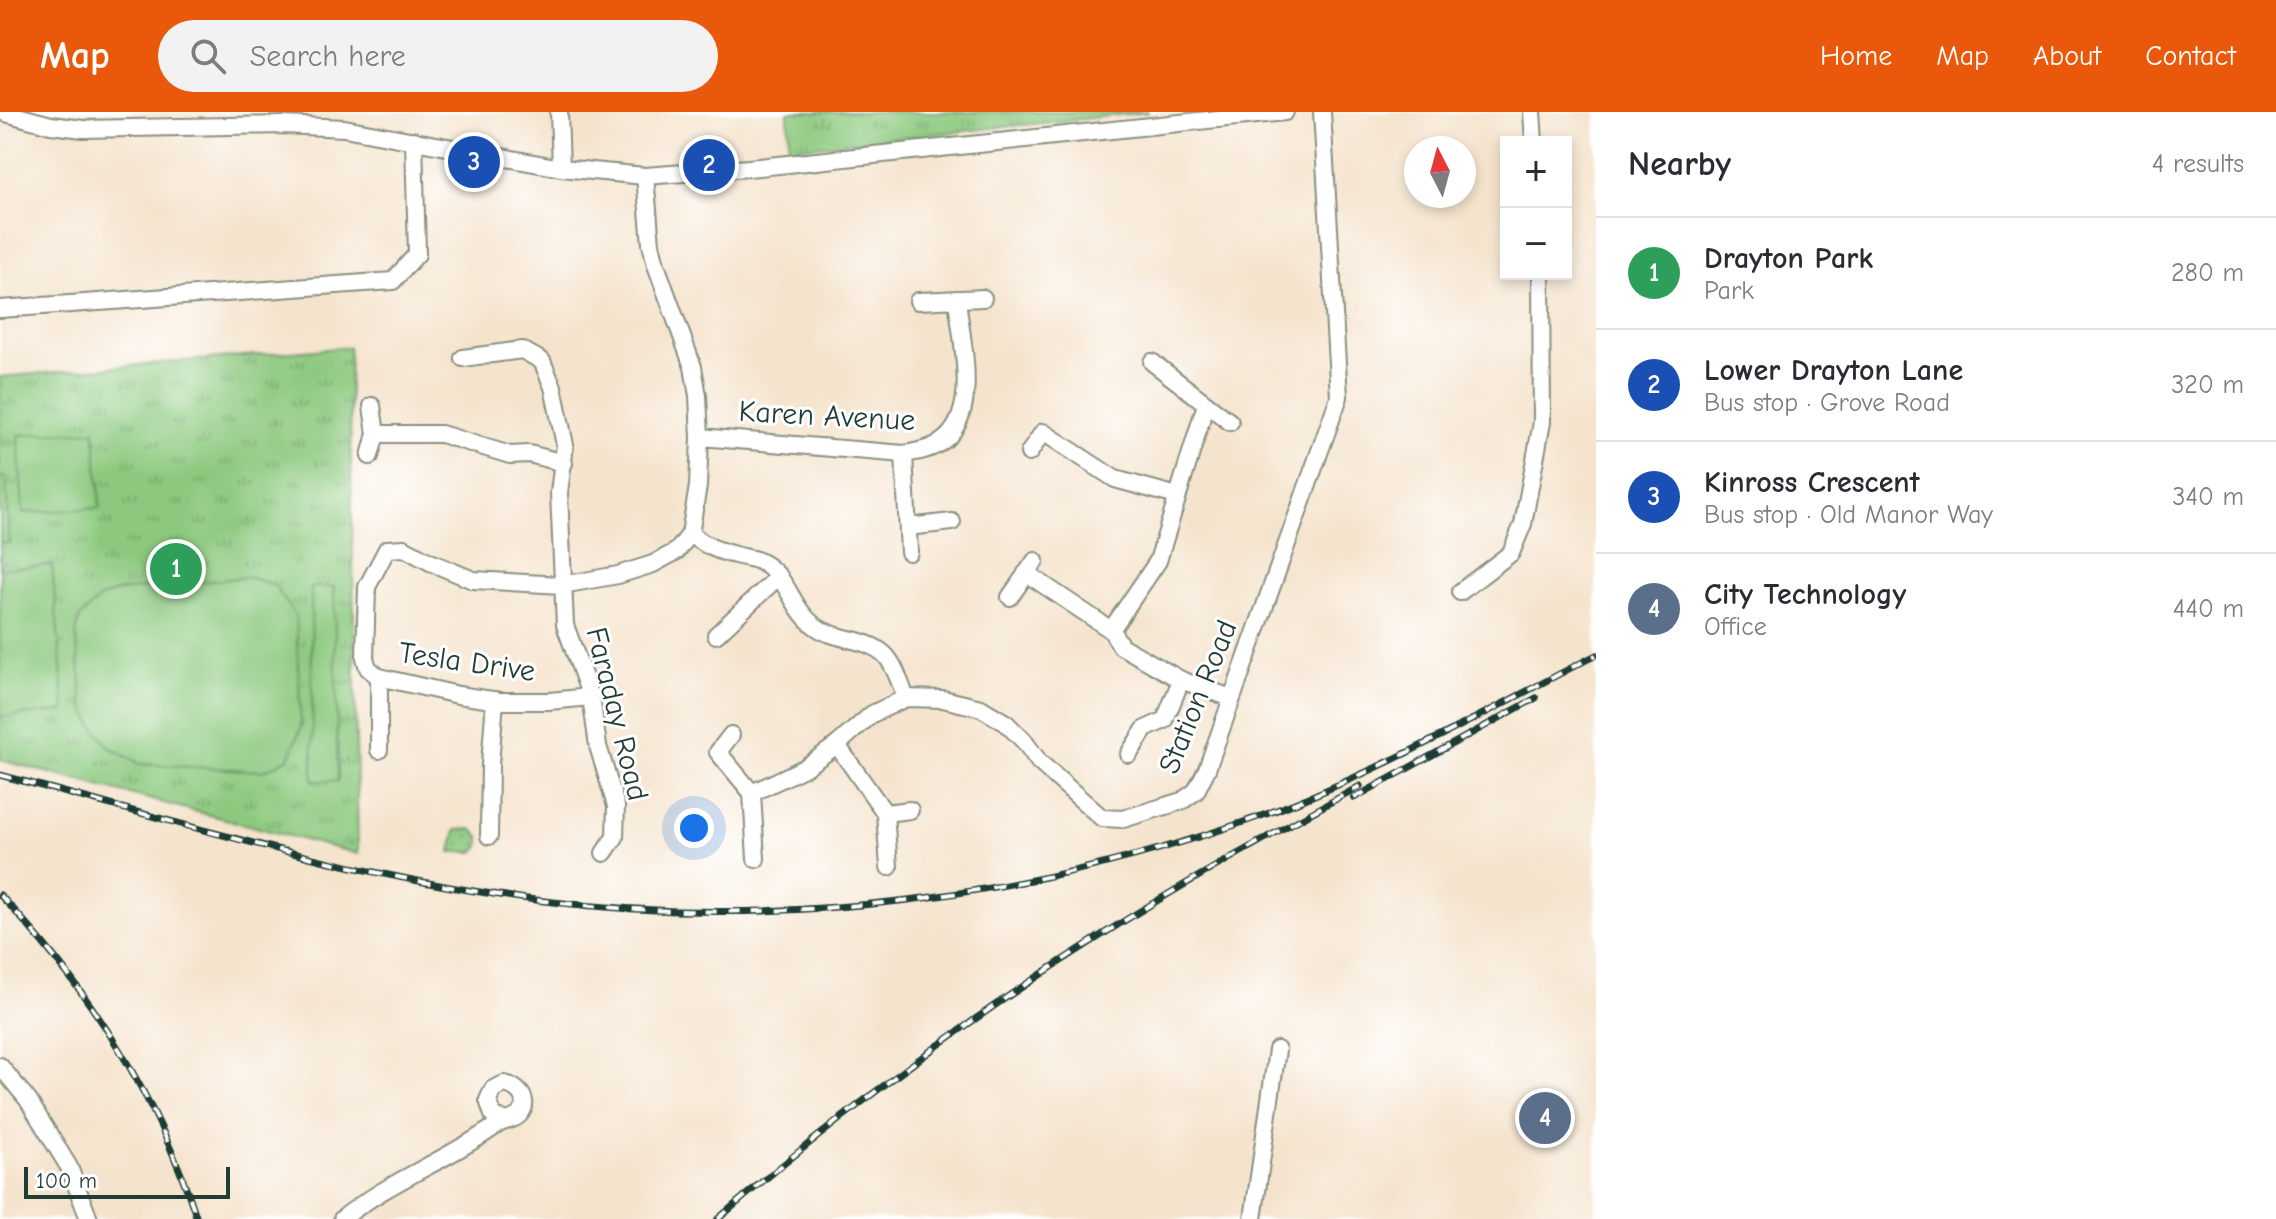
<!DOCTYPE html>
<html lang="en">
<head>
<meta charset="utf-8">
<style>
	:root { --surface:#fff; --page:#f2f2f3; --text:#2b2b33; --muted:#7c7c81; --line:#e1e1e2; --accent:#ea580c }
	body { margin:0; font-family:"Comic Neue",sans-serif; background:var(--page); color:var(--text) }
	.controls { position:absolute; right:24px; top:24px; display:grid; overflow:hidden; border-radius:0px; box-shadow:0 4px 12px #0003 }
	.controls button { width:72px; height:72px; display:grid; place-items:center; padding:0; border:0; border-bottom:2px solid var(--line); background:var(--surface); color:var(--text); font:40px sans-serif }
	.compass { position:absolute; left:1404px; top:24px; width:72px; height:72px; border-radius:50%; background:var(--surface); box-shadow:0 4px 12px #0003; rotate:354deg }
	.scale { position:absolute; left:24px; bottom:20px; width:206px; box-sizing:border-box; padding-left:8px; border:4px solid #1f3d34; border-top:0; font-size:22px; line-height:28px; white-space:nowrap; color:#1f3d34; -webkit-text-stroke:6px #fff; paint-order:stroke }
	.you { position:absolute; left:694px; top:716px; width:28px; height:28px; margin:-20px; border:6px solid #fff; border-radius:50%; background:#1a73e8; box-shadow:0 0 0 12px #1a73e833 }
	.badge { display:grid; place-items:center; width:52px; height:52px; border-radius:50%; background:var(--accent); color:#fff; font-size:26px; font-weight:700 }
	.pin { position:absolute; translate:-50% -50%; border:4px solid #fff; box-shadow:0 2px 8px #0006 }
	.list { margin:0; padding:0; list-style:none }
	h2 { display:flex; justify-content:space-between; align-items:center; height:104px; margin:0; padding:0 32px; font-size:34px }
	h2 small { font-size:26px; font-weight:400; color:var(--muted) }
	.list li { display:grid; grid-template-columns:52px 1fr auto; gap:24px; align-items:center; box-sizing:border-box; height:112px; padding:0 32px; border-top:2px solid var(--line) }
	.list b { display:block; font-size:30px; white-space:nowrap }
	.list p { margin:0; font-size:26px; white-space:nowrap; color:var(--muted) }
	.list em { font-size:26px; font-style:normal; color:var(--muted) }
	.icon { flex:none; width:44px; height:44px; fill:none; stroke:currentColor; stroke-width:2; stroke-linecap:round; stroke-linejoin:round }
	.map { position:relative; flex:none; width:1596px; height:1107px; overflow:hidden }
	header { display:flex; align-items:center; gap:48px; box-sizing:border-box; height:112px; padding:0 40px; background:var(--accent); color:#fff }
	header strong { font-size:38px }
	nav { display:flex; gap:44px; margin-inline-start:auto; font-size:28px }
	.search { width:560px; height:72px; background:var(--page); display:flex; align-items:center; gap:20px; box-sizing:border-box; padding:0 28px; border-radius:44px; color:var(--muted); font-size:30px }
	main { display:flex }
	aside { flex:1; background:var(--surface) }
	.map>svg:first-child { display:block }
	.grass { fill:url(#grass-dots); stroke:#568359; stroke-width:2 }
	.park { fill:url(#park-tufts); stroke:#568359; stroke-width:2 }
	.garden { fill:#8cc97e; stroke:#568359; stroke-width:2 }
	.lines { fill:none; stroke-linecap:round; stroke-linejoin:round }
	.minor-casing { stroke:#8a9080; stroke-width:20 }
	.minor { stroke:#fff; stroke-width:16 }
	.rail-casing { stroke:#1f3d34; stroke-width:7 }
	.rail { stroke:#fff; stroke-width:4; stroke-dasharray:12; stroke-linecap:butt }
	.labels { text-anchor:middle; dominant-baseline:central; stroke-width:6; stroke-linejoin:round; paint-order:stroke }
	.street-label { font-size:30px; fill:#1f3d34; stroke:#fff }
</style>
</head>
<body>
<header>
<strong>Map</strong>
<div class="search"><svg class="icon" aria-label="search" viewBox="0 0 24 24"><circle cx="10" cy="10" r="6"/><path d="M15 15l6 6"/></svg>Search here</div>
<nav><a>Home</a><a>Map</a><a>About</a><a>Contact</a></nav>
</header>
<main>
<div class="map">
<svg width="1596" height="1107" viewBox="0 0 1596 1107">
	<defs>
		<pattern id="grass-dots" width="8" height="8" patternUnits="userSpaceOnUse" patternTransform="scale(2)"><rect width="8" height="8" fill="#8cc97e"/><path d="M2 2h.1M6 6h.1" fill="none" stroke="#72a468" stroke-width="1.8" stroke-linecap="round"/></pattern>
		<pattern id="park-tufts" width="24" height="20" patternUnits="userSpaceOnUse" patternTransform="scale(2)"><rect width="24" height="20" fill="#8cc97e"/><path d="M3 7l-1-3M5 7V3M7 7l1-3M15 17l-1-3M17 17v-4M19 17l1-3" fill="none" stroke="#72a468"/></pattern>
	</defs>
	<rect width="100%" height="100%" fill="#fff"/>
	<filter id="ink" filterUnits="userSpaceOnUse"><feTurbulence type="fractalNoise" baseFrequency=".0125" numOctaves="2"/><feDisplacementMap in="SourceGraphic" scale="16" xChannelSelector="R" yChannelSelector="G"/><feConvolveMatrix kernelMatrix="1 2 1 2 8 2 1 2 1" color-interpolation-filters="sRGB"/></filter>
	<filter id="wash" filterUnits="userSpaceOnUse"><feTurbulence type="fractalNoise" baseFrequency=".006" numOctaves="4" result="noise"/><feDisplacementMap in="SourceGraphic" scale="32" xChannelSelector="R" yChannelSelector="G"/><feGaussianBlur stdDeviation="1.8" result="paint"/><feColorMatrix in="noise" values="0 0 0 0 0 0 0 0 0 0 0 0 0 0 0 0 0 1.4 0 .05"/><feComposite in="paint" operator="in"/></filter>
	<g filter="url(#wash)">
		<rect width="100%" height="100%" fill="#f5e4cd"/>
		<!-- grass -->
		<path class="grass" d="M472,717L480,725V735L474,740H451L456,718Z"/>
		<!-- park -->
		<g class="park">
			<path d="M788,0H1149L789,37Z"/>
			<path d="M349,235L358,742L0,648V265Z"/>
		</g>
		<!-- garden -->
		<g class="garden">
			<path d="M95,319L100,396L23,401L18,323Z"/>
			<path d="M6,365L9,431H0V366Z"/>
			<path d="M52,453L65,599L0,605V457Z"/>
			<path d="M248,465L274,473L296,504L301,615L289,646L264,659L140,652L109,635L93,614L83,592L76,521L80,505L100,486L118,479Z"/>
			<path d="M311,475H334L338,669H313Z"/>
		</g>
	</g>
	<g filter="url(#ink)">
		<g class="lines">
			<!-- minor casing -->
			<g class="minor-casing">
				<g id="minor">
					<path d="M2,0L51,13L83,17L283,13L344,16L561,56L645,64L749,56L1285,0"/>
					<path d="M559,0L561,56"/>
					<path d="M1532,0L1534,30"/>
					<path d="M918,189L983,186"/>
					<path d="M0,197L393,169L417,142L414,28"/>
					<path d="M463,246L522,238L542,249L553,275L565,333L559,381L565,513L591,585L598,634L616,694L615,725L604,741"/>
					<path d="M1152,250L1230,310"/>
					<path d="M372,294L376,322"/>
					<path d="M700,325L904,342C916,340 929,338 940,331C982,304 961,229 957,187"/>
					<path d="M1029,341L1043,320L1115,367L1177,384"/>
					<path d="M904,342L909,440"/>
					<path d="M370,344L376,322H441L510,343L529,342L564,351"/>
					<path d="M908,415L952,410"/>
					<path d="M690,422C705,433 717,439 735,443C742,445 752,446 759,449C788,462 791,497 815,514C835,529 865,525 884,542C895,552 900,572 906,586"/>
					<path d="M1026,461L1111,518L1121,534L1181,568L1231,586"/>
					<path d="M1460,480L1511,441L1523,412L1542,310L1541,162"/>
					<path d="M1010,485L1035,449"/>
					<path d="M1111,518L1158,449L1206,292"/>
					<path d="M716,523L779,464"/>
					<path d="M591,585L549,589H499L458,583L379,565L368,556L365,546L367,475L387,437L404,436L430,450L473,468L562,473L618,463L653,452L677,439L690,422L698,374L700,325L698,284L693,255L656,153L651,132L645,64"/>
					<path d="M731,623L718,640L752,681"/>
					<path d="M837,633L885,701L889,755"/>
					<path d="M379,638V565"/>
					<path d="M1129,642L1145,617L1165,608L1181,568"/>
					<path d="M885,701L910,698"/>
					<path d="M489,724L490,653L495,588"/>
					<path d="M756,747L752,681L804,656L837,633L872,602L906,586L943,587L981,596L1006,611L1024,629L1039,650L1102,706L1123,707L1182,689L1196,679L1207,657L1339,285L1322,0"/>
					<path d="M0,954L28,988L69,1055L89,1107"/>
					<path d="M342,1107C389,1069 448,1048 497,1013C504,1008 513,1009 519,1003C532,989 518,974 504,972L493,977L488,988L493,1003L504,1008"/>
					<path d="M1253,1107L1277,938"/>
				</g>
			</g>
			<!-- minor -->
			<use href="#minor" class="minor"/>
			<!-- rail casing -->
			<g class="rail-casing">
				<g id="rail">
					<path d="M0,663C179,710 359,767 544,789C783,818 1032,786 1258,705C1375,663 1485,600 1596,543"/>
					<path d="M1354,686L1536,586"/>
					<path d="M0,783C88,875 158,985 197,1107"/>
					<path d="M718,1107C841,1001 971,905 1108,819C1190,767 1275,721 1360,674"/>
				</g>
			</g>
			<!-- rail -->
			<use href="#rail" class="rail"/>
		</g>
	</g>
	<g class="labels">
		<!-- street labels -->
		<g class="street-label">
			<text transform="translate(827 304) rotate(3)">Karen Avenue</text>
			<text transform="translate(467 550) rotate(8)">Tesla Drive</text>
			<text transform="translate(1198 585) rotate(-68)">Station Road</text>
			<text transform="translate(617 602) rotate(76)">Faraday Road</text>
		</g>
	</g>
</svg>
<div class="controls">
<button>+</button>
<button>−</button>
</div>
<svg class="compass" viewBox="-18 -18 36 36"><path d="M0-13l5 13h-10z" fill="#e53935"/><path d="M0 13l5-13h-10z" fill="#7c7c81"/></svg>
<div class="scale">100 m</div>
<div class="you"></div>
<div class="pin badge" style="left:176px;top:457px;background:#2e9e5b">1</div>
<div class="pin badge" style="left:709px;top:53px;background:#1a4fb4">2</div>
<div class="pin badge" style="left:474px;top:50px;background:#1a4fb4">3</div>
<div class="pin badge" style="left:1545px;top:1006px;background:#5c6f8a">4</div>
</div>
<aside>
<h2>Nearby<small>4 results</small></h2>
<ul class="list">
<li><span class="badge" style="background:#2e9e5b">1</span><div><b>Drayton Park</b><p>Park</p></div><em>280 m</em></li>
<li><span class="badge" style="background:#1a4fb4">2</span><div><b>Lower Drayton Lane</b><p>Bus stop · Grove Road</p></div><em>320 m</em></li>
<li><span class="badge" style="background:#1a4fb4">3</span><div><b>Kinross Crescent</b><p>Bus stop · Old Manor Way</p></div><em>340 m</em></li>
<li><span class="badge" style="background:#5c6f8a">4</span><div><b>City Technology</b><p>Office</p></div><em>440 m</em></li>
</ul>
</aside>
</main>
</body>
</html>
